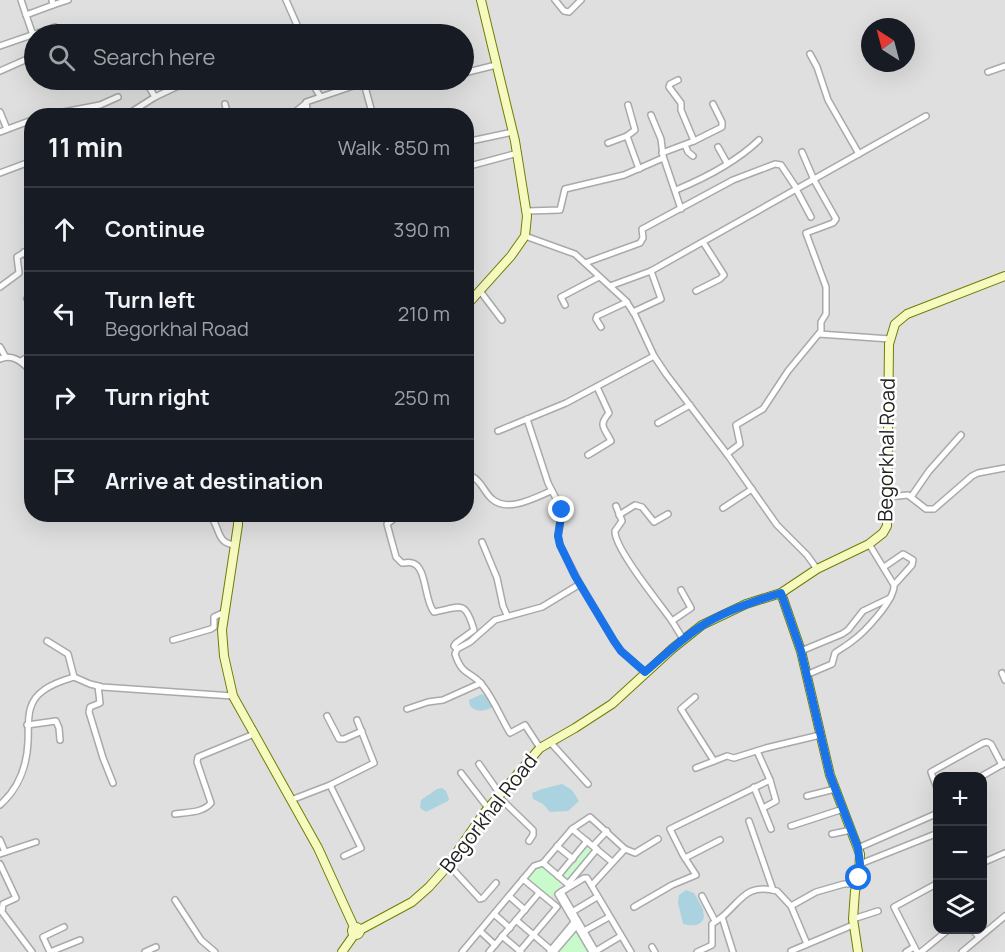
<!DOCTYPE html>
<html lang="en">
<head>
<meta charset="utf-8">
<style>
	:root { --surface:#171b24; --page:#242831; --text:#f1f3f6; --muted:#9ea1a6; --line:#363941 }
	body { margin:0; font-family:Manrope,sans-serif; background:var(--page); color:var(--text) }
	.controls { position:absolute; right:18px; bottom:18px; display:grid; overflow:hidden; border-radius:12px; box-shadow:0 6px 24px #0002 }
	.controls button { width:54px; height:54px; display:grid; place-items:center; padding:0; border:0; border-bottom:2px solid var(--line); background:var(--surface); color:var(--text); font:30px sans-serif }
	.compass { position:absolute; left:861px; top:18px; width:54px; height:54px; border-radius:50%; background:var(--surface); box-shadow:0 6px 24px #0002; rotate:324deg }
	.stop { position:absolute; width:18px; height:18px; margin:-14px; border:4px solid #1a73e8; border-radius:50%; background:#fff }
	.stop.end { background:#1a73e8; border-color:#fff; box-shadow:0 2px 6px #0008 }
	.list { margin:0; padding:0; list-style:none }
	h2 { display:flex; justify-content:space-between; align-items:center; height:78px; margin:0; padding:0 24px; font-size:26px }
	h2 small { font-size:20px; font-weight:400; color:var(--muted) }
	.list li { display:grid; grid-template-columns:39px 1fr auto; gap:18px; align-items:center; box-sizing:border-box; height:84px; padding:0 24px; border-top:2px solid var(--line) }
	.list b { display:block; font-size:22px; white-space:nowrap }
	.list p { margin:0; font-size:20px; white-space:nowrap; color:var(--muted) }
	.list em { font-size:20px; font-style:normal; color:var(--muted) }
	.icon { flex:none; width:33px; height:33px; fill:none; stroke:currentColor; stroke-width:2; stroke-linecap:round; stroke-linejoin:round }
	.map { position:relative; flex:none; width:1005px; height:952px; overflow:hidden }
	.search { position:absolute; background:var(--surface); box-shadow:0 6px 24px #0002; left:24px; top:24px; width:450px; height:66px; display:flex; align-items:center; gap:15px; box-sizing:border-box; padding:0 21px; border-radius:33px; color:var(--muted); font-size:22px }
	.panel { position:absolute; background:var(--surface); box-shadow:0 6px 24px #0002; left:24px; top:108px; width:450px; height:414px; border-radius:24px }
	.map>svg:first-child { display:block }
	.residential { fill:#e0dfdf; fill-rule:evenodd }
	.park { fill:#c8facc }
	.water { fill:#aad3df }
	.lines { fill:none; stroke-linecap:round; stroke-linejoin:round }
	.street-casing { stroke:#a9a9a9; stroke-width:8 }
	.secondary-casing { stroke:#707d05; stroke-width:10 }
	.street { stroke:#fff; stroke-width:5 }
	.secondary { stroke:#f7fabf; stroke-width:8 }
	.route { stroke:#1a73e8; stroke-width:8 }
	.labels { text-anchor:middle; dominant-baseline:central; stroke-width:5; stroke-linejoin:round; paint-order:stroke }
	.street-label { font-size:20px; fill:#222; stroke:#fff }
</style>
</head>
<body>
<div class="map">
<svg width="1005" height="952" viewBox="0 0 1005 952">
	<rect width="100%" height="100%" fill="#f2efe9"/>
	<!-- residential -->
	<path class="residential" d="M0,0H1005V952H0ZM870,27H906V63H870ZM34,34H464V80H34ZM32,116H466V514H32ZM938,776H982V930H938Z"/>
	<!-- park -->
	<g class="park">
		<path d="M587,843L595,849L568,883L560,876Z"/>
		<path d="M539,864L563,884L550,899L526,879Z"/>
		<path d="M576,928L590,952H556Z"/>
	</g>
	<!-- water -->
	<g class="water">
		<path d="M482,694L490,698L494,706C485,713 469,713 469,700Z"/>
		<path d="M562,784L572,790L579,801L568,811L550,812L543,804L533,799L532,793L542,789Z"/>
		<path d="M442,788L446,791L449,799L448,801L426,812L420,808L421,800L437,789Z"/>
		<path d="M686,890L694,893L703,909L704,917C701,927 692,926 683,924L678,903L679,895Z"/>
	</g>
	<g class="lines">
		<!-- street casing -->
		<g class="street-casing">
			<g id="street">
				<path d="M21,0L26,15L53,5L52,0"/>
				<path d="M286,0L301,34"/>
				<path d="M555,0L564,11L569,12L581,0"/>
				<path d="M53,5L68,0"/>
				<path d="M26,15L33,35"/>
				<path d="M81,34H83"/>
				<path d="M0,46L55,27"/>
				<path d="M810,54L817,67L828,100L859,154"/>
				<path d="M0,71L34,56"/>
				<path d="M988,72L1005,66"/>
				<path d="M464,73L496,65"/>
				<path d="M145,80L155,97"/>
				<path d="M310,80L320,96"/>
				<path d="M678,80L670,84L669,87L681,103V110L694,141"/>
				<path d="M366,81L365,87L373,116"/>
				<path d="M225,104L228,116"/>
				<path d="M628,105L635,130L627,136L639,169"/>
				<path d="M0,112L7,129"/>
				<path d="M651,115L661,139L663,156L681,209"/>
				<path d="M42,116L53,112L58,113L100,105L118,97"/>
				<path d="M125,116L155,97L191,80"/>
				<path d="M290,116L305,104"/>
				<path d="M308,116L306,102L365,82"/>
				<path d="M0,132L32,120"/>
				<path d="M466,142L513,132"/>
				<path d="M608,143L627,136"/>
				<path d="M685,145L688,152L693,156"/>
				<path d="M718,147L727,163"/>
				<path d="M662,153L694,141L722,127V122L713,104"/>
				<path d="M466,167L518,153"/>
				<path d="M0,173L32,161"/>
				<path d="M796,189L811,217"/>
				<path d="M676,190C705,178 736,162 759,140"/>
				<path d="M527,211L560,210L565,189L624,175L663,158"/>
				<path d="M32,221L28,223L32,232"/>
				<path d="M525,236L575,254L626,301L635,315L654,356L666,374L727,454L777,525L807,555L817,569"/>
				<path d="M24,252L32,265"/>
				<path d="M585,263L640,243L643,238L642,229L646,227L733,180L775,164L781,165L797,189"/>
				<path d="M610,286L651,271L926,116"/>
				<path d="M0,287L19,273L17,257L32,248"/>
				<path d="M480,291L502,320"/>
				<path d="M696,291L720,279L724,275L703,242"/>
				<path d="M32,296L27,299L32,307"/>
				<path d="M565,305L561,297L599,277"/>
				<path d="M633,312L661,299L651,271"/>
				<path d="M601,327L596,319L597,316L627,302"/>
				<path d="M819,334L890,339"/>
				<path d="M0,347L5,356"/>
				<path d="M0,359C13,353 23,363 32,372"/>
				<path d="M21,361L32,354"/>
				<path d="M527,419L548,483L562,510L558,536L560,545L580,584L614,641L621,651L645,672"/>
				<path d="M658,423L690,405"/>
				<path d="M498,431L566,403L654,356"/>
				<path d="M727,454L740,444L736,425L763,409L788,371L821,331V322L826,314V287L806,233L833,223L836,219L814,180L802,152"/>
				<path d="M588,455L611,441C604,427 598,426 609,413L597,387"/>
				<path d="M466,478L473,477C482,482 484,492 492,499C508,513 534,498 551,491"/>
				<path d="M888,497L908,495L926,509H934L972,476L978,473L1005,468"/>
				<path d="M911,497L929,471L961,435"/>
				<path d="M616,506L622,521L615,531C614,548 660,604 672,621"/>
				<path d="M723,508L752,489"/>
				<path d="M209,514C221,527 215,543 235,545"/>
				<path d="M400,514L387,524L396,557L402,563C406,563 409,562 412,563C427,566 424,601 434,612C461,607 465,599 474,630L456,643L454,646L457,649"/>
				<path d="M619,515L635,505L642,507L654,522L668,514"/>
				<path d="M482,542L497,578L503,606L507,615"/>
				<path d="M884,567L903,554L913,560L912,565L894,585"/>
				<path d="M681,590L691,608L672,621L683,639"/>
				<path d="M173,640L211,629L214,627V617L225,612"/>
				<path d="M47,641L68,654L74,677"/>
				<path d="M801,651L842,634L848,630L863,611L890,598"/>
				<path d="M1002,673L1005,680"/>
				<path d="M806,675L832,664L835,653C840,649 846,646 851,642C864,633 895,600 894,585L869,544"/>
				<path d="M98,686L100,703L90,707L89,712L103,758L113,783"/>
				<path d="M695,697L681,709L714,761"/>
				<path d="M407,709L428,702L443,700L481,683"/>
				<path d="M327,716L339,739H344L362,731"/>
				<path d="M27,725L56,721L59,728L60,740"/>
				<path d="M551,743L588,784"/>
				<path d="M540,748L525,725L510,733C501,718 494,700 483,686C471,670 463,678 455,654L457,649L470,642L495,620L542,607L580,584"/>
				<path d="M479,764L500,794"/>
				<path d="M696,768L727,756L734,758L766,748L820,735"/>
				<path d="M461,773L488,808"/>
				<path d="M982,776L1005,763"/>
				<path d="M330,785L361,848L344,856"/>
				<path d="M754,787L771,829"/>
				<path d="M938,791L931,772L983,743L987,742L991,744L1002,765"/>
				<path d="M498,796L533,830V835L529,841"/>
				<path d="M807,796L835,789"/>
				<path d="M291,800L330,785L374,763L357,720"/>
				<path d="M0,805C18,789 27,766 28,742C29,722 25,703 44,690C53,683 64,680 74,677L90,684L102,687L233,696"/>
				<path d="M763,808L776,801L770,780"/>
				<path d="M175,814C187,812 203,813 211,803L197,762L198,757L254,734"/>
				<path d="M749,821L773,890"/>
				<path d="M791,826L843,809"/>
				<path d="M572,829L612,862"/>
				<path d="M832,834L851,830"/>
				<path d="M0,840L5,852"/>
				<path d="M557,846L573,859"/>
				<path d="M593,846L607,831"/>
				<path d="M858,848L938,813"/>
				<path d="M625,849L635,853L658,839"/>
				<path d="M0,854L36,842"/>
				<path d="M685,858L720,840"/>
				<path d="M982,863L1005,853"/>
				<path d="M0,864L16,898L3,904L2,912L32,952"/>
				<path d="M448,864L480,899L483,898L496,883"/>
				<path d="M860,864L938,833"/>
				<path d="M558,876L587,841"/>
				<path d="M568,884L597,849"/>
				<path d="M570,886L543,863L572,829L590,817L625,849L592,885"/>
				<path d="M561,892L584,878H587L631,952"/>
				<path d="M509,896L525,910"/>
				<path d="M702,896L715,921"/>
				<path d="M175,900L201,940L215,952"/>
				<path d="M791,906L816,892L844,884H857"/>
				<path d="M634,907L672,885L696,875L683,855L670,829L770,780L757,751"/>
				<path d="M572,912L597,897"/>
				<path d="M494,914L510,928"/>
				<path d="M853,919L878,911"/>
				<path d="M516,920L551,950"/>
				<path d="M973,930L979,937"/>
				<path d="M480,931L495,945"/>
				<path d="M584,931L609,917"/>
				<path d="M502,936L521,952"/>
				<path d="M652,947L655,952"/>
				<path d="M550,951L575,921"/>
				<path d="M596,951L621,936"/>
				<path d="M791,951L853,925"/>
				<path d="M50,952L43,937L64,927"/>
				<path d="M50,952L80,940"/>
				<path d="M145,952L156,947"/>
				<path d="M462,952L534,866L543,863"/>
				<path d="M489,952L539,893"/>
				<path d="M519,952L557,907L523,879"/>
				<path d="M554,952L578,924"/>
				<path d="M592,952L558,894L561,892L596,952"/>
				<path d="M697,952L712,945V924L722,917"/>
				<path d="M733,952L722,917C742,900 746,883 777,891L791,906L807,944"/>
				<path d="M906,952L914,947"/>
				<path d="M917,952L894,907L938,883"/>
				<path d="M921,952L948,930"/>
				<path d="M962,952L1005,916"/>
			</g>
		</g>
		<!-- secondary casing -->
		<g class="secondary-casing">
			<g id="secondary">
				<path d="M466,306L511,256L525,236L527,216L515,141L481,0"/>
				<path d="M238,514V525L222,630L224,656L233,696L318,848L354,927"/>
				<path d="M781,593L801,651L830,775L860,854L859,878L855,891L853,919L858,952"/>
				<circle cx="356" cy="931" r="4"/>
				<path d="M360,930L412,902L429,887L446,868L484,813L540,748L575,728L612,704L672,649L702,625L746,604L781,593L817,569L869,544L883,533L887,526L889,344L895,324L907,314L1005,276"/>
				<path d="M342,952L354,935"/>
			</g>
		</g>
		<!-- street -->
		<use href="#street" class="street"/>
		<!-- secondary -->
		<use href="#secondary" class="secondary"/>
	</g>
	<g class="lines">
		<!-- route -->
		<path class="route" d="M562,510L558,536L560,545L575,576L614,641L621,651L645,672C664,656 682,638 703,625C727,610 754,601 781,593L801,651L830,775L858,848L860,864L859,878"/>
	</g>
	<g class="labels">
		<!-- street labels -->
		<g class="street-label">
			<text transform="translate(886 450) rotate(-89)">Begorkhal Road</text>
			<text transform="translate(488 813) rotate(-52)">Begorkhal Road</text>
		</g>
	</g>
</svg>
<div class="controls">
<button>+</button>
<button>−</button>
<button><svg class="icon" aria-label="layers" viewBox="0 0 24 24"><path d="M12 4l9 5-9 5-9-5zM3 14l9 5 9-5"/></svg></button>
</div>
<svg class="compass" viewBox="-18 -18 36 36"><path d="M0-13l5 13h-10z" fill="#e53935"/><path d="M0 13l5-13h-10z" fill="#9ea1a6"/></svg>
<div class="stop" style="left:859px;top:878px"></div>
<div class="stop end" style="left:562px;top:510px"></div>
<div class="search"><svg class="icon" aria-label="search" viewBox="0 0 24 24"><circle cx="10" cy="10" r="6"/><path d="M15 15l6 6"/></svg>Search here</div>
<section class="panel">
<h2>11 min<small>Walk · 850 m</small></h2>
<ul class="list">
<li><svg class="icon" aria-label="ahead" viewBox="0 0 24 24"><path d="M12 20V5M6 11l6-6 6 6"/></svg><div><b>Continue</b></div><em>390 m</em></li>
<li><svg class="icon" aria-label="left" viewBox="0 0 24 24"><path d="M17 20v-9H6M10 6l-5 5 5 5"/></svg><div><b>Turn left</b><p>Begorkhal Road</p></div><em>210 m</em></li>
<li><svg class="icon" aria-label="right" viewBox="0 0 24 24"><path d="M7 20v-9h11M14 6l5 5-5 5"/></svg><div><b>Turn right</b></div><em>250 m</em></li>
<li><svg class="icon" aria-label="arrive" viewBox="0 0 24 24"><path d="M6 21V4h12l-3 4 3 4H6"/></svg><div><b>Arrive at destination</b></div></li>
</ul>
</section>
</div>
</body>
</html>
